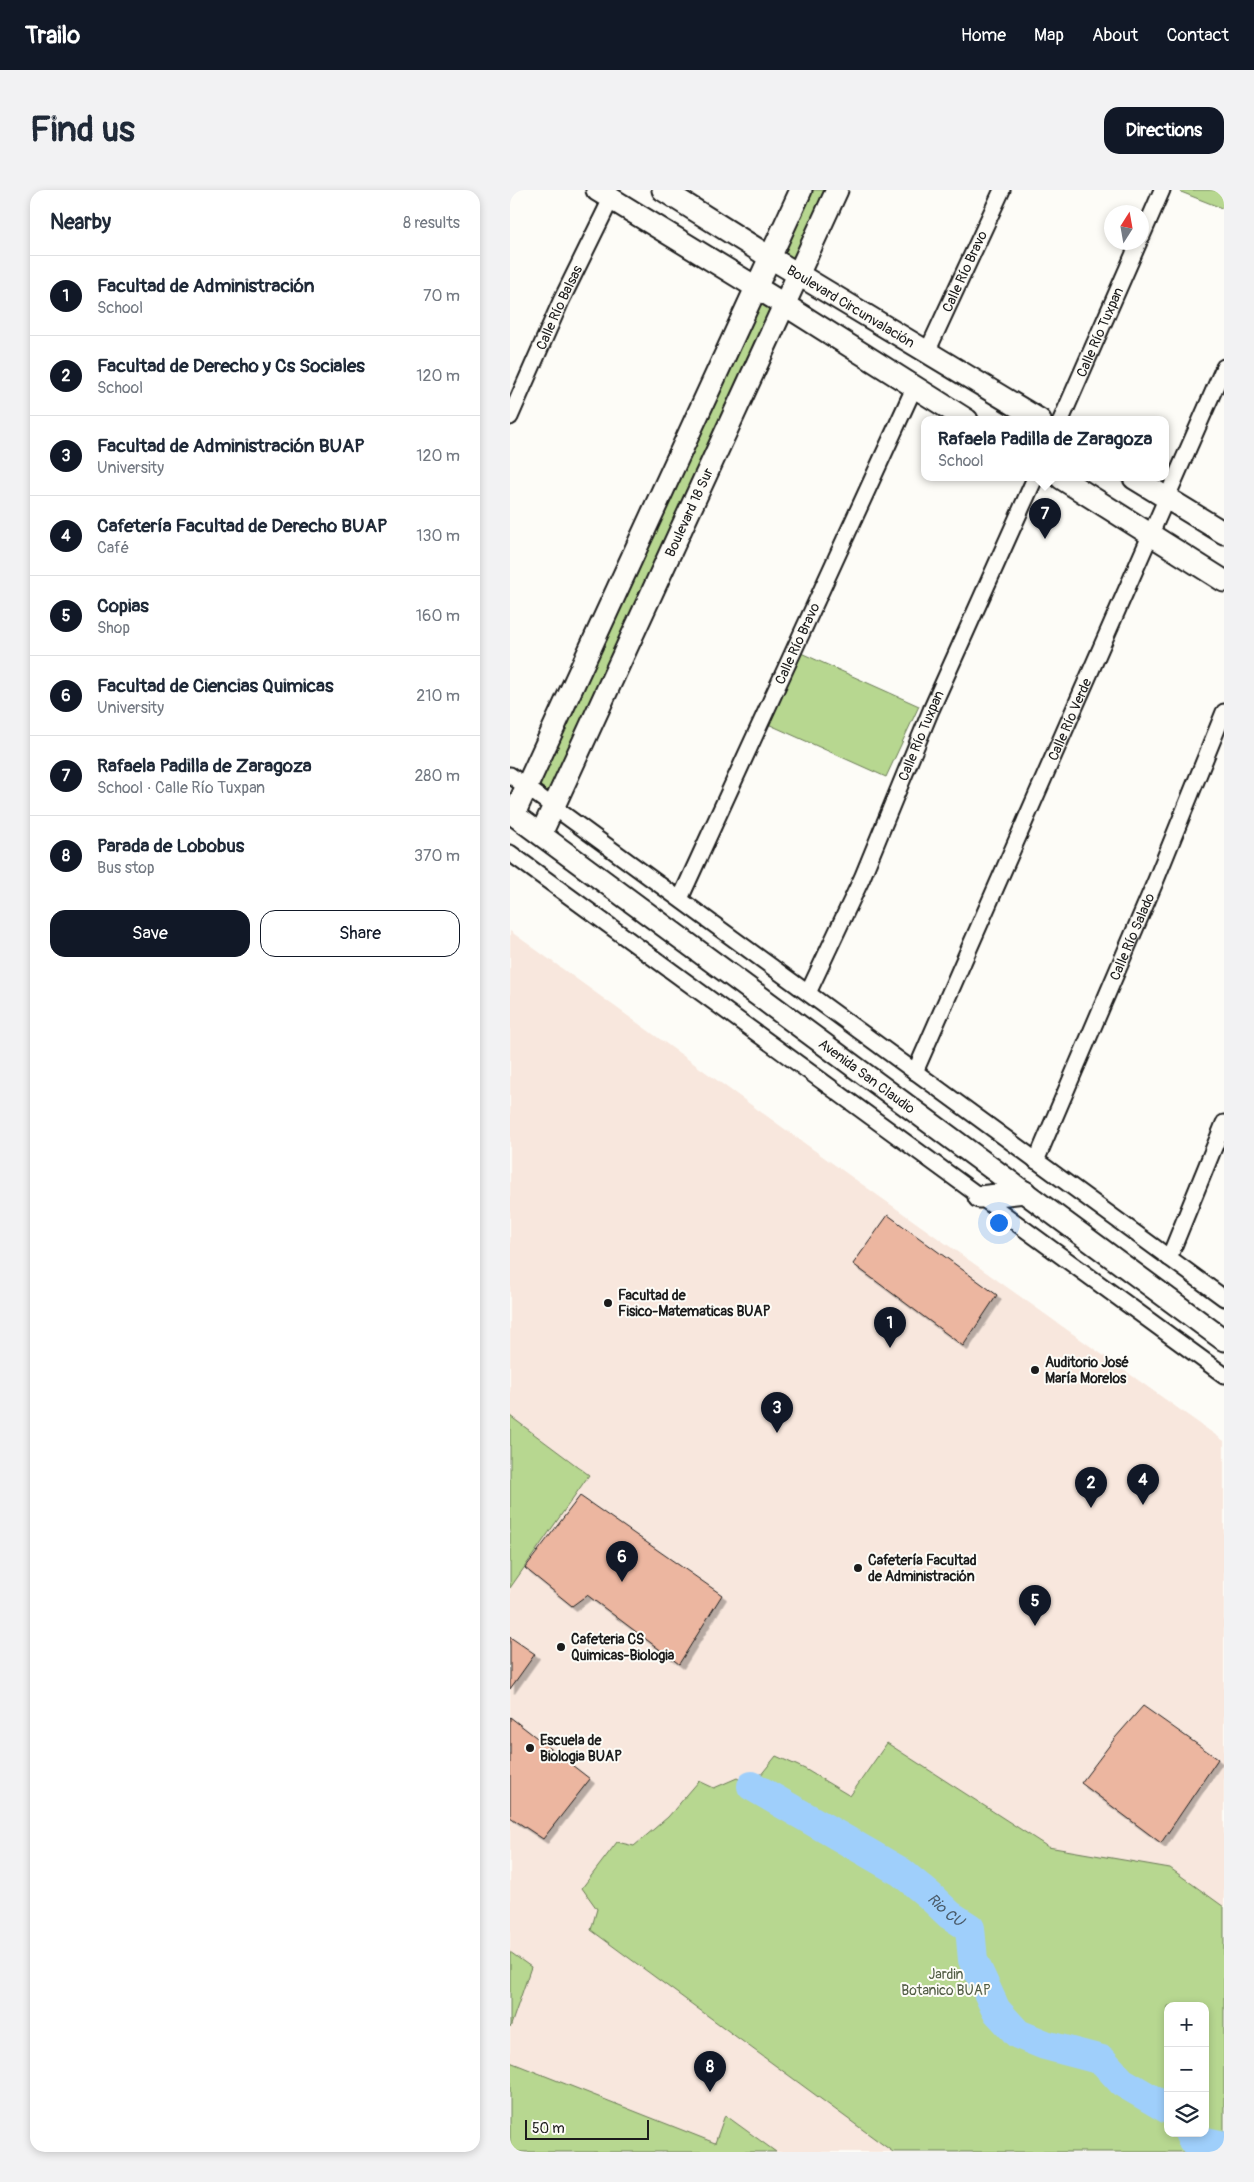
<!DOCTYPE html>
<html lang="en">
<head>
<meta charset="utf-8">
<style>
	:root { --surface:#fff; --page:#f2f2f3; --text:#1f2937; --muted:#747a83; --line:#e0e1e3; --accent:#111827 }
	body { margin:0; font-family:Pangolin,sans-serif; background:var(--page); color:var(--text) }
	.controls { position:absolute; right:15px; bottom:15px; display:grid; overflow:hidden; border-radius:10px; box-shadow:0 2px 8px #0003 }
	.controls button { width:45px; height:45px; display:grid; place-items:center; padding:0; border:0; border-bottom:1px solid var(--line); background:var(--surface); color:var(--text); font:25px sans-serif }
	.compass { position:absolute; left:594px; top:15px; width:45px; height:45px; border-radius:50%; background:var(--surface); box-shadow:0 2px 8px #0003; rotate:11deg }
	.scale { position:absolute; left:15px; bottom:12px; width:124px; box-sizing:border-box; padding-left:5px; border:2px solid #1c1c1c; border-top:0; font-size:14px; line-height:18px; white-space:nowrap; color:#1c1c1c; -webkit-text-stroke:4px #fdfcf7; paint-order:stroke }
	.you { position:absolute; left:488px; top:1032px; width:18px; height:18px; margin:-12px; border:4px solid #fff; border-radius:50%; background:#1a73e8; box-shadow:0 0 0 8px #1a73e833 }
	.badge { display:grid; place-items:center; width:32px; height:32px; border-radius:50%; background:var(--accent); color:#fff; font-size:16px; font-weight:700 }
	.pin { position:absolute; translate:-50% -41px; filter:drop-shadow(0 1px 2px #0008) }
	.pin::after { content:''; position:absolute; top:26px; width:18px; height:15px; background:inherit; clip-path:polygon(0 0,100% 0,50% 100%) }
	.popup { position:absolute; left:411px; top:226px; width:248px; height:65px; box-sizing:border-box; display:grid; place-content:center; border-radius:10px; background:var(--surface); filter:drop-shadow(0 1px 4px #0005); font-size:16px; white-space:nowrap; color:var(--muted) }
	.popup b { font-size:19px; color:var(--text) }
	.popup::after { content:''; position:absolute; left:50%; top:100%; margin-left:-10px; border:10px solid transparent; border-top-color:var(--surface) }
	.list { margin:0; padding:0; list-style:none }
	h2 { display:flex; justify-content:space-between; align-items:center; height:65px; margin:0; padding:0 20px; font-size:21px }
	h2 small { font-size:16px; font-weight:400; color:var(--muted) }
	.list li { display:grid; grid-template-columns:32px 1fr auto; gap:15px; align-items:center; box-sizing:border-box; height:80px; padding:0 20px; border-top:1px solid var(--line) }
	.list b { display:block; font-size:19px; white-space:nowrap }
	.list p { margin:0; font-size:16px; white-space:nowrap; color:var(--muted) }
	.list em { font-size:16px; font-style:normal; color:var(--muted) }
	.actions { display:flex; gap:10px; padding:15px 20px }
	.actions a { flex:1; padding:11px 0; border:1px solid var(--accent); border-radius:15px; text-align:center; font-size:18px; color:var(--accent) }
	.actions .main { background:var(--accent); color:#fff }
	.icon { flex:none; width:28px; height:28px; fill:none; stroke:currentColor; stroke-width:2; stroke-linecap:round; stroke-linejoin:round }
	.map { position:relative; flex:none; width:714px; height:1962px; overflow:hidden; border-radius:15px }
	header { display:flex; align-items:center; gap:30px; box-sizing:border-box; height:70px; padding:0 25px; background:var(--accent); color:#fff }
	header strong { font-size:24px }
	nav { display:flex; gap:28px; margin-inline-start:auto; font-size:18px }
	.intro { display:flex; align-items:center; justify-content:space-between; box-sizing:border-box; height:120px; padding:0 30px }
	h1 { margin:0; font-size:35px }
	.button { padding:12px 22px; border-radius:15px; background:var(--accent); color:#fff; font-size:18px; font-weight:700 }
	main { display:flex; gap:30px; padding:0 30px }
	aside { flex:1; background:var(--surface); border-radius:15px; box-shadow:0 2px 8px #0003 }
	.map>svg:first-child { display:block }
	.built { fill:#f8e7dd; fill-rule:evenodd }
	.green { fill:#b7d790; stroke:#6a7a56; fill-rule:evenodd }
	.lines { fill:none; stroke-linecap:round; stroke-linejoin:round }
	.river { stroke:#9fcffb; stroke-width:30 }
	.building { fill:#ecb6a0; stroke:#1c1c1c; filter:url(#shadow) }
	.street-casing { stroke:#1c1c1c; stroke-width:19 }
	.secondary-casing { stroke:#1c1c1c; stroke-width:25 }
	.street { stroke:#fdfcf7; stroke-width:15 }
	.secondary { stroke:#fdfcf7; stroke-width:21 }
	.poi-dot { fill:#1c1c1c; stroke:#fdfcf7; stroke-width:2 }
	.labels { text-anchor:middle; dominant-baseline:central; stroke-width:4; stroke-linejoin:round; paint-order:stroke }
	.street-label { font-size:14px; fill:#1c1c1c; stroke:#fdfcf7 }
	.poi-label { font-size:14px; font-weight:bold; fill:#1c1c1c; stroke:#fdfcf7; text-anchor:start }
	.park-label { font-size:14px; fill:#525d45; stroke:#fdfcf7 }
	.water-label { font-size:15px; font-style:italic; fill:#4a5b6a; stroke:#fdfcf7 }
</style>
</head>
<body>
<header>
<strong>Trailo</strong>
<nav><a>Home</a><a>Map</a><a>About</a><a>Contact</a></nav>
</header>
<div class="intro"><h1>Find us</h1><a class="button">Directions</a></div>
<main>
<aside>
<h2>Nearby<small>8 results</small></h2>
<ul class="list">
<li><span class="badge">1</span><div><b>Facultad de Administración</b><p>School</p></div><em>70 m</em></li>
<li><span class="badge">2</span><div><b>Facultad de Derecho y Cs Sociales</b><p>School</p></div><em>120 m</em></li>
<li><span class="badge">3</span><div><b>Facultad de Administración BUAP</b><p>University</p></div><em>120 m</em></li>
<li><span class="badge">4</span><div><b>Cafetería Facultad de Derecho BUAP</b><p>Café</p></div><em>130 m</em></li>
<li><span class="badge">5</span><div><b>Copias</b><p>Shop</p></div><em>160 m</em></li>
<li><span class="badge">6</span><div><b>Facultad de Ciencias Quimicas</b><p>University</p></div><em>210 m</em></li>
<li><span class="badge">7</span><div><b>Rafaela Padilla de Zaragoza</b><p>School · Calle Río Tuxpan</p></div><em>280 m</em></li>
<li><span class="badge">8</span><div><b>Parada de Lobobus</b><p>Bus stop</p></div><em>370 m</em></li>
</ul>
<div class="actions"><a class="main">Save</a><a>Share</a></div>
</aside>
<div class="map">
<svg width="714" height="1962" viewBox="0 0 714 1962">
	<defs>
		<filter id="shadow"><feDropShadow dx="4.5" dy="4.5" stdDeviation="0" flood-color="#0004"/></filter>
	</defs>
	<rect width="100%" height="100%" fill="#fdfcf7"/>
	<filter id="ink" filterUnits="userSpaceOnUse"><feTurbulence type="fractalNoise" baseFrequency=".02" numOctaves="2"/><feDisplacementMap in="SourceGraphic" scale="10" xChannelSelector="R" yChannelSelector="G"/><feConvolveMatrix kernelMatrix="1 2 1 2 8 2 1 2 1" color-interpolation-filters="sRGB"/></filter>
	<g filter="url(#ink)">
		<!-- built -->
		<path class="built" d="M0,741L308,963L714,1251V1962H0ZM658,1816H695V1943H658Z"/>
		<!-- green -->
		<g class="green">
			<path d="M290,0H329L292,81L263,62Z"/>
			<path d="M672,0H714V19L671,2Z"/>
			<path d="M244,101L275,119L44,617L16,597Z"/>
			<path d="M291,463L409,516L376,587L258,534Z"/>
			<path d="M0,1226L79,1285L0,1398Z"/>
			<path d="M377,1553L538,1657L660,1678L714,1717V1962H383L81,1740L87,1719L72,1698L107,1652L124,1656L158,1627L189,1591L204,1598L227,1588L242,1596L266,1566L295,1579L340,1606ZM658,1816H695V1943H658Z"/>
			<path d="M0,1762L21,1777L0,1838Z"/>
			<path d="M0,1872L205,1953L215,1925L266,1962H0Z"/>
		</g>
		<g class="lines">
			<!-- river -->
			<g class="river">
				<path id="s1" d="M242,1596L391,1682L420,1706L440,1725L460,1738L463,1770L486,1820L508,1844L535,1855L592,1870L612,1892L658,1919"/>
				<path d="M679,1943L682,1949L714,1956"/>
			</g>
		</g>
		<!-- building -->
		<g class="building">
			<path d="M378,1025L487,1105L453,1156L343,1074Z"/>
			<path d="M70,1306L212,1405L169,1474L77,1405L62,1416L15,1378Z"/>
			<path d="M0,1447L25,1464L0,1499Z"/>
			<path d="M633,1516L708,1569L651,1653L571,1593L605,1548Z"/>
			<path d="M0,1527L80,1589L33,1649L0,1627Z"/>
		</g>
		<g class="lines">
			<!-- street casing -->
			<g class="street-casing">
				<g id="street">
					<path d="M632,46L652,0"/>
					<path id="s2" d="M417,162L492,0"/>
					<path id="s3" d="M0,227L51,111L101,9"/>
					<path id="s4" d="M551,230L629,52"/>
					<path d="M0,585L714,1108"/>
					<path d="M0,663L714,1185"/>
					<path id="s5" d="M170,709L404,198"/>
					<path id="s6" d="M298,803L352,688L421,520L525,288"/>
					<path id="s7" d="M405,882L714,177"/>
					<path id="s8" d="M526,971L646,690L714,522"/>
					<path d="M659,1068L714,933"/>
				</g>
			</g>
			<!-- secondary casing -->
			<g class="secondary-casing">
				<g id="secondary">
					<path d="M87,0L275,115L457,230"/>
					<path id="s9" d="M153,0L261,68L530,230"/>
					<path d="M551,288L714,391"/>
					<path d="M624,288L714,343"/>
					<path id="s10" d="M0,622L714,1150"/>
					<path d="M4,624L291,0"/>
					<path id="s11" d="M31,644L327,0"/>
					<path d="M469,1007L515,1002"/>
				</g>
			</g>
			<!-- street -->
			<use href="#street" class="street"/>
			<!-- secondary -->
			<use href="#secondary" class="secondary"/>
		</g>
	</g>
	<!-- markers -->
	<g class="poi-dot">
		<circle cx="98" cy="1113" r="5"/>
		<circle cx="525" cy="1180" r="5"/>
		<circle cx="348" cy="1378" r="5"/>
		<circle cx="51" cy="1457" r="5"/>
		<circle cx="20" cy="1558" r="5"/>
	</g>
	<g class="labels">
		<!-- street labels -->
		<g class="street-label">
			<text stroke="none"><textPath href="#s2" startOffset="89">Calle Río Bravo</textPath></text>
			<text stroke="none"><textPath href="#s9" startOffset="221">Boulevard Circunvalación</textPath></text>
			<text stroke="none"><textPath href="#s3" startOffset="120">Calle Río Balsas</textPath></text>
			<text stroke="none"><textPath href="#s4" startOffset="96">Calle Río Tuxpan</textPath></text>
			<text stroke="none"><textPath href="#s11" startOffset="354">Boulevard 18 Sur</textPath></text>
			<text stroke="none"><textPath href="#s5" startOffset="281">Calle Río Bravo</textPath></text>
			<text stroke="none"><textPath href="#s7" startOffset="385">Calle Río Verde</textPath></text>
			<text stroke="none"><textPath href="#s6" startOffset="281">Calle Río Tuxpan</textPath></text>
			<text stroke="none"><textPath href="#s8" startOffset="244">Calle Río Salado</textPath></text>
			<text stroke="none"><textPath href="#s10" startOffset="444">Avenida San Claudio</textPath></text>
		</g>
		<!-- poi labels -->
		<g class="poi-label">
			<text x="108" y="1105">Facultad de<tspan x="108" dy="16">Fisico-Matematicas BUAP</tspan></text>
			<text x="535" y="1172">Auditorio José<tspan x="535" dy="16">María Morelos</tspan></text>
			<text x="358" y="1370">Cafetería Facultad<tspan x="358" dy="16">de Administración</tspan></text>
			<text x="61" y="1449">Cafeteria CS<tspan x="61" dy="16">Quimicas-Biologia</tspan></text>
			<text x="30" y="1550">Escuela de<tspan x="30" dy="16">Biologia BUAP</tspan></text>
		</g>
		<!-- park labels -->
		<g class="park-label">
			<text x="436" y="1784">Jardin<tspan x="436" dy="16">Botanico BUAP</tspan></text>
		</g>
		<!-- water labels -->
		<g class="water-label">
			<text stroke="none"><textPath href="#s1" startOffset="231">Rio CU</textPath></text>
		</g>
	</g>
</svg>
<div class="controls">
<button>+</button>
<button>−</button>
<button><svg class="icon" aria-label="layers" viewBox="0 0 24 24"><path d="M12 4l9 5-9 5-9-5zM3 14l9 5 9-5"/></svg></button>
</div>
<svg class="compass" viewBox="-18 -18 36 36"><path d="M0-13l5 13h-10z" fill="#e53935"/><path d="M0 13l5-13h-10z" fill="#747a83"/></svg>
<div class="scale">50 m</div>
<div class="you"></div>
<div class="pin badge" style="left:380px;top:1158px">1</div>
<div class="pin badge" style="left:581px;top:1318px">2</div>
<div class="pin badge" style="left:267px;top:1243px">3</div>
<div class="pin badge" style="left:633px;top:1315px">4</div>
<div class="pin badge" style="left:525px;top:1436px">5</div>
<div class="pin badge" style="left:112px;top:1392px">6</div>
<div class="pin badge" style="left:535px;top:349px">7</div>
<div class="popup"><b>Rafaela Padilla de Zaragoza</b>School</div>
<div class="pin badge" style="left:200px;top:1902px">8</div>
</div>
</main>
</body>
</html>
